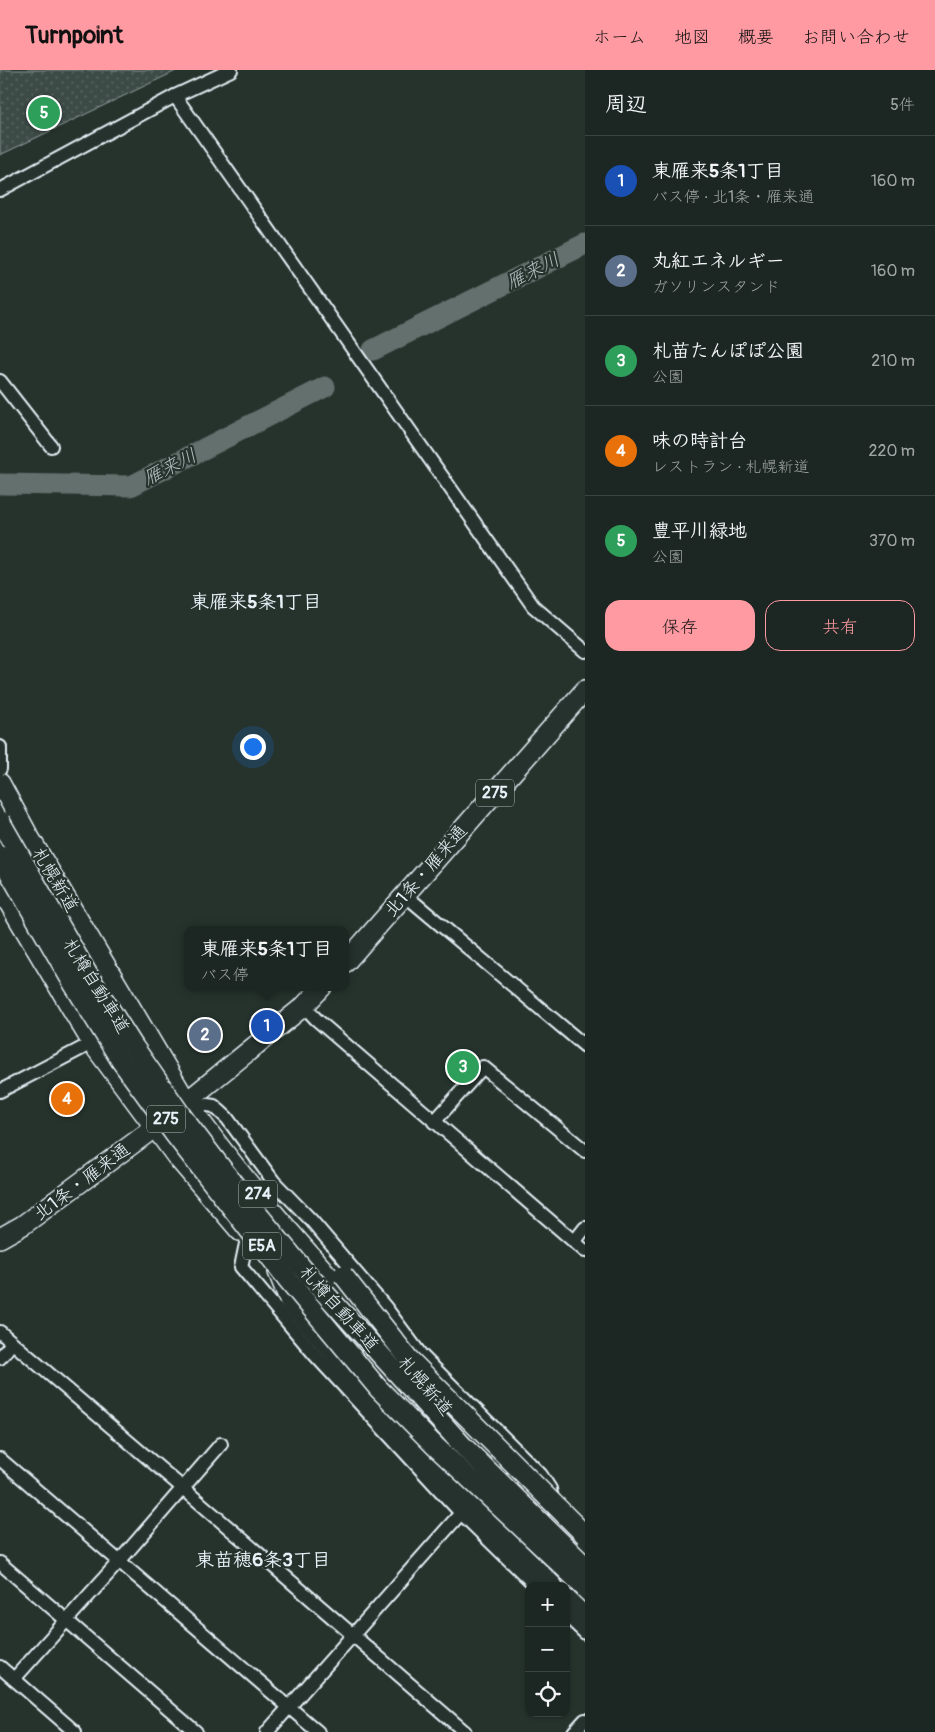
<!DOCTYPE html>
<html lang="ja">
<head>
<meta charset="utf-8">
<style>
	:root { --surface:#1c2622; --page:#29322f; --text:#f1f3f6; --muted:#a0a5a5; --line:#3a4340; --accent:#ff9aa2 }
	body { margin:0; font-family:Pangolin,"Klee One",sans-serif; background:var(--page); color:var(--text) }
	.controls { position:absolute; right:15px; bottom:15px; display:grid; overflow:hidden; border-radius:10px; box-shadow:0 1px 4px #0004 }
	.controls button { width:45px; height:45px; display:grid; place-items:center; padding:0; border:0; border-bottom:1px solid var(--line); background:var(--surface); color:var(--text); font:25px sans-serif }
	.you { position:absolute; left:252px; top:676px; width:18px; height:18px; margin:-12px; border:4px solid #fff; border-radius:50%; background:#1a73e8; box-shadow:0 0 0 8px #1a73e833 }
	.badge { display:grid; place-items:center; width:32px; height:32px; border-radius:50%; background:var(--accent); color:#fff; font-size:16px; font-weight:700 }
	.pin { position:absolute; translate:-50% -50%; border:2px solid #fff; box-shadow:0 1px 5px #0006 }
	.popup { position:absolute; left:184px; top:856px; width:165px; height:65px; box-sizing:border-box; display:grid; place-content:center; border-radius:10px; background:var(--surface); filter:drop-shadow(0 1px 4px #0005); font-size:16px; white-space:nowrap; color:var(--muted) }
	.popup b { font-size:19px; color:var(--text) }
	.popup::after { content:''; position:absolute; left:50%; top:100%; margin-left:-10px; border:10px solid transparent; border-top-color:var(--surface) }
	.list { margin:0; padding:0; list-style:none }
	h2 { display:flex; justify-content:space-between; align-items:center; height:65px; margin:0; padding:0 20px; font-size:21px }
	h2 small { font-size:16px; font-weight:400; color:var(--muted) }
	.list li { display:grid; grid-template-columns:32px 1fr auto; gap:15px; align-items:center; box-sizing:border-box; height:90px; padding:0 20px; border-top:1px solid var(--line) }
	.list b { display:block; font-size:19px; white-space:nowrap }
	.list p { margin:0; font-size:16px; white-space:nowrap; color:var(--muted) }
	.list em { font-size:16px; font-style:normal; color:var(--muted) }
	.actions { display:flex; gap:10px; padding:15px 20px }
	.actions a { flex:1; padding:11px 0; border:1px solid var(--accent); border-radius:15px; text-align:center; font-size:18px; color:var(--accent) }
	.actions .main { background:var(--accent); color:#111 }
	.icon { flex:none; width:28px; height:28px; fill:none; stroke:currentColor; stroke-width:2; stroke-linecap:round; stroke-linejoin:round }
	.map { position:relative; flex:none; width:585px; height:1662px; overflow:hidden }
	header { display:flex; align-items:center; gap:30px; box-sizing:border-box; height:70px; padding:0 25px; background:var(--accent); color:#111 }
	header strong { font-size:24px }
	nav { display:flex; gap:28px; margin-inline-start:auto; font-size:18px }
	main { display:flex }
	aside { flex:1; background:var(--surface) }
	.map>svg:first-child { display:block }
	.park { fill:url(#park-dots); stroke:#939ea0 }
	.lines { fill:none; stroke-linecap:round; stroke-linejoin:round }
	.river { stroke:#636f6d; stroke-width:21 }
	.minor-casing { stroke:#e8f1f8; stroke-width:16 }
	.highway-casing { stroke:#e8f1f8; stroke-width:22 }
	.minor { stroke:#26332d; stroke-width:12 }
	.highway { stroke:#26332d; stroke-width:19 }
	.highway-bridge-casing { stroke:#e8f1f8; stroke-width:22; stroke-linecap:butt }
	.highway-bridge { stroke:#26332d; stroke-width:19 }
	.labels { text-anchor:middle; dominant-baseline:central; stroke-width:4.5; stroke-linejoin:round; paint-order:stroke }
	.shield { fill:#26332d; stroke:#aeb8bb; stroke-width:1 }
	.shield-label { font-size:16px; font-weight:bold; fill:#e8f1f8 }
	.street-label { font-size:18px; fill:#e8f1f8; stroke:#26332d }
	.water-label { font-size:19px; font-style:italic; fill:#b3bdc0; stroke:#26332d }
	.neighbourhood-label { font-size:19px; font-weight:bold; fill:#e8f1f8; stroke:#26332d }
</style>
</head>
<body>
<header>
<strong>Turnpoint</strong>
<nav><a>ホーム</a><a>地図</a><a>概要</a><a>お問い合わせ</a></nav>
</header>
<main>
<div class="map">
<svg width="585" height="1662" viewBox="0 0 585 1662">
	<defs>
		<pattern id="park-dots" width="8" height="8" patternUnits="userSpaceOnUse" patternTransform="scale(1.25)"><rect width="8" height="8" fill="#3e4b47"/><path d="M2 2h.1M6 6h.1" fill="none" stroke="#5a6562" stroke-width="1.8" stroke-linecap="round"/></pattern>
	</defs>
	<rect width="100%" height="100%" fill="#26332d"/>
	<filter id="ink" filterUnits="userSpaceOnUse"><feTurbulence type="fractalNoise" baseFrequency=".02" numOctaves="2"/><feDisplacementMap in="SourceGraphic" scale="10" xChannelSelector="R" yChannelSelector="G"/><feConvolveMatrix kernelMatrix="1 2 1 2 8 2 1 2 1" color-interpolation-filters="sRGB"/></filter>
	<g filter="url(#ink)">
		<!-- park -->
		<g class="park">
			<path d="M0,0H178L0,85Z"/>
			<path d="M464,985L476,995L463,1010L451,1000Z"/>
		</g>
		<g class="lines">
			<!-- river -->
			<g class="river">
				<path d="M373,280L585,174"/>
				<path d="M0,414L131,416L325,317"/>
			</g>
			<!-- minor casing -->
			<g class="minor-casing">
				<g id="minor">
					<path d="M175,26L533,536L585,581"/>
					<path d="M0,120L175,26L231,0"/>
					<path d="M0,311L51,376"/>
					<path d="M0,677V699"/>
					<path d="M405,825L585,976"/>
					<path d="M304,936L316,949L585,1181"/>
					<path d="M0,1021L92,973"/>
					<path d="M187,1032L214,1036L227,1048L274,1112L311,1150L386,1238L421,1285L541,1405L550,1419L559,1459"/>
					<path d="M434,1052L483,997L585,1081"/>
					<path d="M247,1169L241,1197L315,1285L461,1443L536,1516"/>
					<path d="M574,1172L585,1158"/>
					<path d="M0,1262L177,1413L465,1662"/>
					<path d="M0,1288L12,1273"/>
					<path d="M0,1389L318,1662"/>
					<path d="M0,1493L196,1662"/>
					<path d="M566,1545L585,1563"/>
					<path d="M0,1597L75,1662"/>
					<path d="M14,1609L116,1495L221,1374"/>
					<path d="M267,1662L461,1443"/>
					<path d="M574,1662L585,1650"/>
				</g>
			</g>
			<!-- highway casing -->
			<g class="highway-casing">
				<g id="highway">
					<path d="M0,713L27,763L187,1032C242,1111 308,1182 371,1254"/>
					<path d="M0,818L92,973L176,1086L240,1161"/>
					<path d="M346,892L585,620"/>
					<path d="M0,1168L23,1155L154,1058L304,936L322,917"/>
					<path d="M278,1202L290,1232L329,1278L468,1433L553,1516"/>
					<path d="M365,1290L432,1360"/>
					<path d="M424,1315L497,1399"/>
					<path d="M562,1462L585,1483"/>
					<path d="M566,1529L585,1547"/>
				</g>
			</g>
			<!-- minor -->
			<use href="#minor" class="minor"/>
			<!-- highway -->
			<use href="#highway" class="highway"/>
			<!-- highway-bridge casing -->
			<g class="highway-bridge-casing">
				<g id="highway-bridge">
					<path d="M0,751L87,903L134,977L184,1049L243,1126L303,1199L463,1376L585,1496"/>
					<path d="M0,786L74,915L121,991L175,1065L288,1210L378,1318L436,1377L585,1517"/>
					<path d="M343,1205L409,1289L585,1465"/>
				</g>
			</g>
			<!-- highway-bridge -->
			<use href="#highway-bridge" class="highway-bridge"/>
		</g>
	</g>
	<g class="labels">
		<!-- shield labels -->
		<g class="shield">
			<rect x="476" y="709.5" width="38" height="27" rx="4"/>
			<rect x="147" y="1035.5" width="38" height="27" rx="4"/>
			<rect x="239" y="1110.5" width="38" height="27" rx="4"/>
			<rect x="243" y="1162.5" width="38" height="27" rx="4"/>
		</g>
		<g class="shield-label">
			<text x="495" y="723">275</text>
			<text x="166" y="1049">275</text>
			<text x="258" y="1124">274</text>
			<text x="262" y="1176">E5A</text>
		</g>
		<!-- street labels -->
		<g class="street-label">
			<text transform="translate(426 801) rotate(-49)">北1条・雁来通</text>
			<text transform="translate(55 810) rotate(59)">札幌新道</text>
			<text transform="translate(96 916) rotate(58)">札樽自動車道</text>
			<text transform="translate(82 1112) rotate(-37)">北1条・雁来通</text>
			<text transform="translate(339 1239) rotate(48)">札樽自動車道</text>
			<text transform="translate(425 1316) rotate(49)">札幌新道</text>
		</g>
		<!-- water labels -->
		<g class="water-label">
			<text transform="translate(533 201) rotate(-27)">雁来川</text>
			<text transform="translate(170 397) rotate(-27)">雁来川</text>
		</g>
		<!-- neighbourhood labels -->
		<g class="neighbourhood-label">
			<text x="256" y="532">東雁来5条1丁目</text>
			<text x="263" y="1490">東苗穂6条3丁目</text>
		</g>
	</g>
</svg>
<div class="controls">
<button>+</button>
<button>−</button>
<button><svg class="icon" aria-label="locate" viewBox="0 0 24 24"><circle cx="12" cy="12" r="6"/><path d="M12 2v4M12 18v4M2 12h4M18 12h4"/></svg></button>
</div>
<div class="you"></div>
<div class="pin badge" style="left:267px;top:956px;background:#1a4fb4">1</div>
<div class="popup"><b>東雁来5条1丁目</b>バス停</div>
<div class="pin badge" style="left:205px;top:965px;background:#5c6f8a">2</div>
<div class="pin badge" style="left:463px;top:997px;background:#2e9e5b">3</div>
<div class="pin badge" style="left:67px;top:1029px;background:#e8710a">4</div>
<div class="pin badge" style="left:44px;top:43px;background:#2e9e5b">5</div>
</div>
<aside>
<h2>周辺<small>5件</small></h2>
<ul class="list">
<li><span class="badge" style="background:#1a4fb4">1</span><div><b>東雁来5条1丁目</b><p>バス停 · 北1条・雁来通</p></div><em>160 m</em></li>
<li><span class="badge" style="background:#5c6f8a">2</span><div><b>丸紅エネルギー</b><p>ガソリンスタンド</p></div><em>160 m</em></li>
<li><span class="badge" style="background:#2e9e5b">3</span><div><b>札苗たんぽぽ公園</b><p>公園</p></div><em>210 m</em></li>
<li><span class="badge" style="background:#e8710a">4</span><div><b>味の時計台</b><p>レストラン · 札幌新道</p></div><em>220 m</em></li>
<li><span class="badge" style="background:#2e9e5b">5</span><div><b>豊平川緑地</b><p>公園</p></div><em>370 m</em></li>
</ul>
<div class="actions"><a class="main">保存</a><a>共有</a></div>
</aside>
</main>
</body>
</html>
